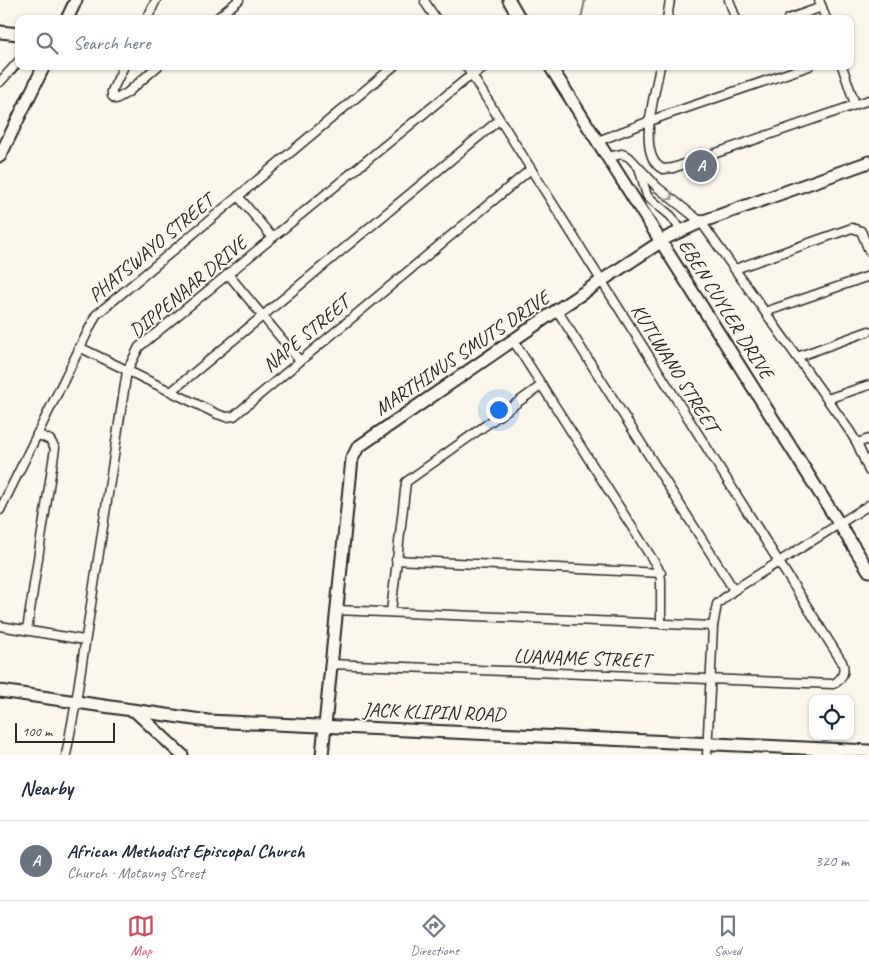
<!DOCTYPE html>
<html lang="en">
<head>
<meta charset="utf-8">
<style>
	:root { --surface:#fff; --page:#f6f6f7; --text:#1f2937; --muted:#747a83; --line:#e0e1e3; --accent:#d1495b }
	body { margin:0; font-family:Caveat,sans-serif; background:var(--page); color:var(--text) }
	.controls { position:absolute; right:15px; bottom:15px; display:grid; overflow:hidden; border-radius:10px; box-shadow:0 1px 4px #0004 }
	.controls button { width:45px; height:45px; display:grid; place-items:center; padding:0; border:0; border-bottom:1px solid var(--line); background:var(--surface); color:var(--text); font:25px sans-serif }
	.scale { position:absolute; left:15px; bottom:12px; width:100px; box-sizing:border-box; padding-left:5px; border:2px solid #2b2b2b; border-top:0; font-size:14px; line-height:18px; white-space:nowrap; color:#2b2b2b; -webkit-text-stroke:4px #fbf7ec; paint-order:stroke }
	.you { position:absolute; left:498px; top:409px; width:18px; height:18px; margin:-12px; border:4px solid #fff; border-radius:50%; background:#1a73e8; box-shadow:0 0 0 8px #1a73e833 }
	.badge { display:grid; place-items:center; width:32px; height:32px; border-radius:50%; background:var(--accent); color:#fff; font-size:16px; font-weight:700 }
	.pin { position:absolute; translate:-50% -50%; border:2px solid #fff; box-shadow:0 1px 5px #0006 }
	.list { margin:0; padding:0; list-style:none }
	h2 { display:flex; justify-content:space-between; align-items:center; height:65px; margin:0; padding:0 20px; font-size:21px }
	h2 small { font-size:16px; font-weight:400; color:var(--muted) }
	.list li { display:grid; grid-template-columns:32px 1fr auto; gap:15px; align-items:center; box-sizing:border-box; height:80px; padding:0 20px; border-top:1px solid var(--line) }
	.list b { display:block; font-size:19px; white-space:nowrap }
	.list p { margin:0; font-size:16px; white-space:nowrap; color:var(--muted) }
	.list em { font-size:16px; font-style:normal; color:var(--muted) }
	.icon { flex:none; width:28px; height:28px; fill:none; stroke:currentColor; stroke-width:2; stroke-linecap:round; stroke-linejoin:round }
	.map { position:relative; flex:none; width:869px; height:755px; overflow:hidden }
	.search { position:absolute; background:var(--surface); box-shadow:0 1px 4px #0004; left:15px; right:15px; top:15px; height:55px; display:flex; align-items:center; gap:12px; box-sizing:border-box; padding:0 18px; border-radius:10px; color:var(--muted); font-size:19px }
	.sheet { height:145px; background:var(--surface) }
	nav { display:flex; justify-content:space-around; align-items:center; box-sizing:border-box; height:70px; border-top:1px solid var(--line); background:var(--surface); font-size:14px; color:var(--muted) }
	nav a { display:grid; justify-items:center; gap:2px }
	nav .on { color:var(--accent) }
	.map>svg:first-child { display:block }
	.lines { fill:none; stroke-linecap:round; stroke-linejoin:round }
	.stream { stroke:#7b7a75; stroke-width:2 }
	.street-casing { stroke:#2b2b2b; stroke-width:11 }
	.secondary-casing { stroke:#2b2b2b; stroke-width:15 }
	.street { stroke:#fbf7ec; stroke-width:8 }
	.secondary { stroke:#fbf7ec; stroke-width:11 }
	.oneway { stroke:#93918c }
	.labels { text-anchor:middle; dominant-baseline:central; stroke-width:4; stroke-linejoin:round; paint-order:stroke }
	.street-label { font-size:20px; fill:#2b2b2b; stroke:#fbf7ec }
</style>
</head>
<body>
<div class="map">
<svg width="869" height="755" viewBox="0 0 869 755">
	<rect width="100%" height="100%" fill="#fbf7ec"/>
	<filter id="ink" filterUnits="userSpaceOnUse"><feTurbulence type="fractalNoise" baseFrequency=".02" numOctaves="2"/><feDisplacementMap in="SourceGraphic" scale="10" xChannelSelector="R" yChannelSelector="G"/><feConvolveMatrix kernelMatrix="1 2 1 2 8 2 1 2 1" color-interpolation-filters="sRGB"/></filter>
	<g filter="url(#ink)">
		<g class="lines">
			<!-- stream -->
			<path class="stream" d="M581,19L585,0"/>
			<!-- street casing -->
			<g class="street-casing">
				<g id="street">
					<path d="M729,0L736,19"/>
					<path d="M819,0L826,19"/>
					<path d="M425,2L436,19"/>
					<path d="M147,19L156,0"/>
					<path d="M216,19L239,0"/>
					<path d="M667,19L670,0"/>
					<path d="M788,19L822,7"/>
					<path d="M124,66L112,91V96L116,99L127,93L158,66"/>
					<path d="M660,66C656,91 635,156 663,169L673,168L869,100"/>
					<path d="M842,66L855,104"/>
					<path d="M0,82L19,61"/>
					<path d="M598,141L663,116L809,66"/>
					<path d="M608,157L622,154L629,157L657,187L701,222L849,430L857,443L869,471"/>
					<path d="M640,171L647,196L671,216L681,230"/>
					<path d="M238,196L272,237"/>
					<path d="M735,269L852,228L861,231L869,251"/>
					<path d="M228,274L300,361"/>
					<path d="M557,310L734,590"/>
					<path d="M765,312L869,276"/>
					<path d="M513,340L658,568L661,579V624"/>
					<path d="M79,347L217,414L226,417L234,416L531,169"/>
					<path d="M797,357L869,331"/>
					<path d="M172,391L499,120"/>
					<path d="M827,399L869,385"/>
					<path d="M857,443L869,439"/>
					<path d="M0,510L96,315L394,66"/>
					<path d="M396,560L661,573"/>
					<path d="M336,610L713,626"/>
					<path d="M391,612L406,482L542,385"/>
					<path d="M0,626L84,640"/>
					<path d="M27,630L55,448L50,440L37,434"/>
					<path d="M330,664L833,684C842,680 846,671 842,662L466,66"/>
					<path d="M66,755L76,702L127,371L139,347L465,80L487,66"/>
					<path d="M707,755L713,626L717,604L734,590L869,505"/>
				</g>
			</g>
			<!-- secondary casing -->
			<g class="secondary-casing">
				<g id="secondary">
					<path d="M509,0L520,19"/>
					<path d="M67,19L76,0"/>
					<path d="M0,32L19,34"/>
					<path d="M550,66L869,571"/>
					<path d="M0,156L44,66"/>
					<path d="M0,691L208,721L869,751"/>
					<path d="M135,711L182,755"/>
					<path d="M322,755L352,459L358,447L557,310L668,237L701,222L869,162"/>
				</g>
			</g>
			<!-- street -->
			<use href="#street" class="street"/>
			<!-- secondary -->
			<use href="#secondary" class="secondary"/>
		</g>
		<!-- one-way arrows -->
		<defs><path id="oneway-chevron" d="M-2-3.5L2.5 0L-2 3.5" fill="none" stroke-width="1.6" stroke-linecap="round" stroke-linejoin="round" transform="scale(1.25)"/></defs>
		<use class="oneway" href="#oneway-chevron" transform="translate(670 197) rotate(39)"/>
	</g>
	<g class="labels">
		<!-- street labels -->
		<g class="street-label">
			<text transform="translate(151 248) rotate(-40)">PHATSWAYO STREET</text>
			<text transform="translate(188 287) rotate(-40)">DIPPENAAR DRIVE</text>
			<text transform="translate(726 309) rotate(58)">EBEN CUYLER DRIVE</text>
			<text transform="translate(306 334) rotate(-40)">NAPE STREET</text>
			<text transform="translate(462 353) rotate(-34)">MARTHINUS SMUTS DRIVE</text>
			<text transform="translate(675 368) rotate(58)">KUTLWANO STREET</text>
			<text transform="translate(582 658) rotate(2)">LUANAME STREET</text>
			<text transform="translate(434 712) rotate(2)">JACK KLIPIN ROAD</text>
		</g>
	</g>
</svg>
<div class="controls">
<button><svg class="icon" aria-label="locate" viewBox="0 0 24 24"><circle cx="12" cy="12" r="6"/><path d="M12 2v4M12 18v4M2 12h4M18 12h4"/></svg></button>
</div>
<div class="scale">100 m</div>
<div class="you"></div>
<div class="pin badge" style="left:701px;top:166px;background:#6b7280">A</div>
<div class="search"><svg class="icon" aria-label="search" viewBox="0 0 24 24"><circle cx="10" cy="10" r="6"/><path d="M15 15l6 6"/></svg>Search here</div>
</div>
<section class="sheet">
<h2>Nearby<small></small></h2>
<ul class="list">
<li><span class="badge" style="background:#6b7280">A</span><div><b>African Methodist Episcopal Church</b><p>Church · Motaung Street</p></div><em>320 m</em></li>
</ul>
</section>
<nav>
<a class="on"><svg class="icon" aria-label="map" viewBox="0 0 24 24"><path d="M3 6l6-2 6 2 6-2v14l-6 2-6-2-6 2zM9 4v14M15 6v14"/></svg>Map</a>
<a><svg class="icon" aria-label="directions" viewBox="0 0 24 24"><path d="M12 3l9 9-9 9-9-9zM9 14v-3h6M13 9l2 2-2 2"/></svg>Directions</a>
<a><svg class="icon" aria-label="saved" viewBox="0 0 24 24"><path d="M7 4h10v16l-5-4-5 4z"/></svg>Saved</a>
</nav>
</body>
</html>
